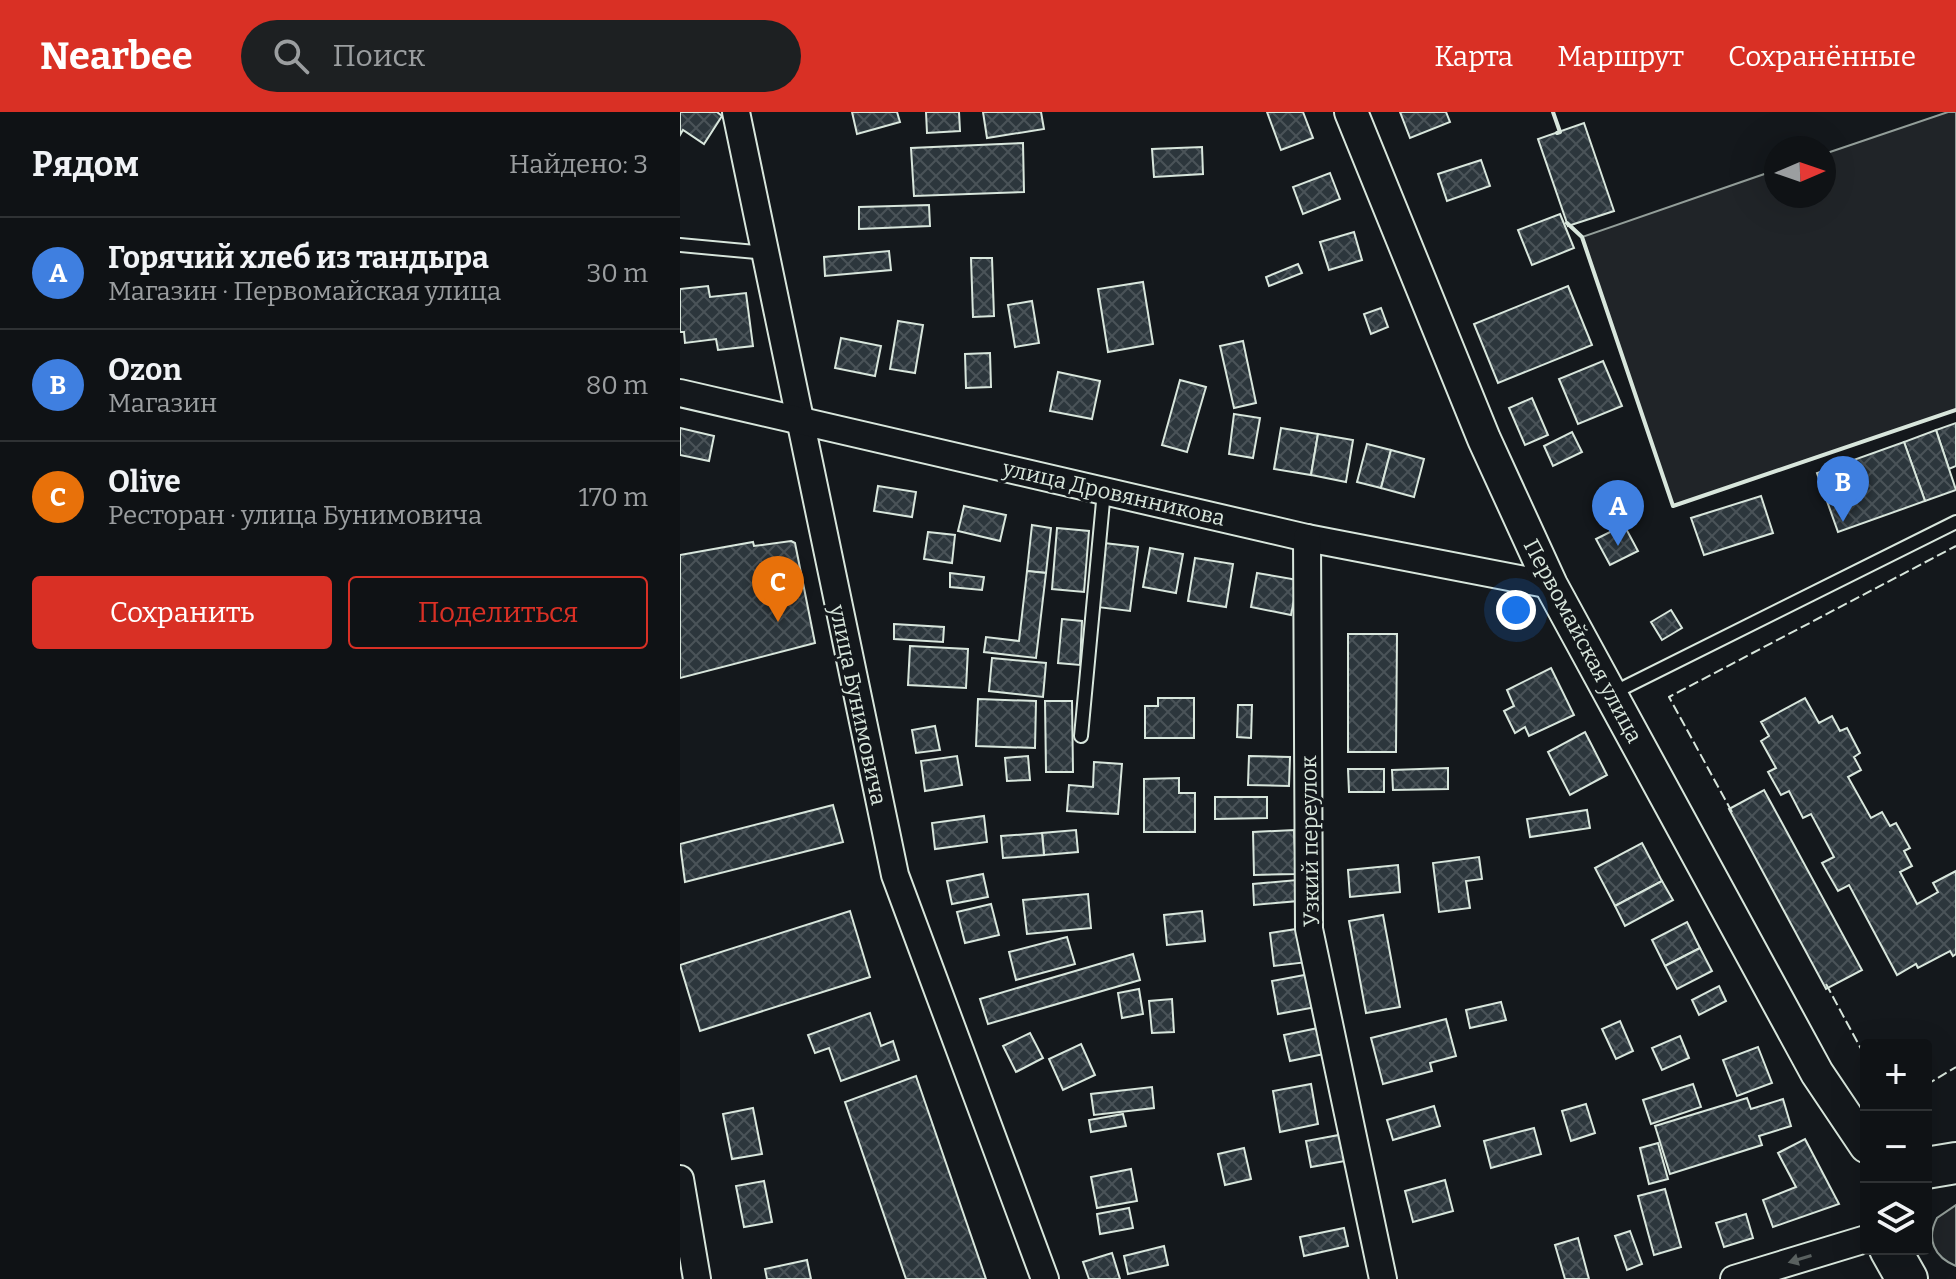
<!DOCTYPE html>
<html lang="ru">
<head>
<meta charset="utf-8">
<style>
	:root { --surface:#0f1215; --page:#1d2022; --text:#f1f3f6; --muted:#9b9ea0; --line:#2f3234; --accent:#d93025 }
	body { margin:0; font-family:Bitter,serif; background:var(--page); color:var(--text) }
	.controls { position:absolute; right:24px; bottom:24px; display:grid; overflow:hidden; border-radius:8px; box-shadow:0 8px 32px #0002 }
	.controls button { width:72px; height:72px; display:grid; place-items:center; padding:0; border:0; border-bottom:2px solid var(--line); background:var(--surface); color:var(--text); font:40px sans-serif }
	.compass { position:absolute; left:1084px; top:24px; width:72px; height:72px; border-radius:50%; background:var(--surface); box-shadow:0 8px 32px #0002; rotate:88deg }
	.you { position:absolute; left:836px; top:498px; width:28px; height:28px; margin:-20px; border:6px solid #fff; border-radius:50%; background:#1a73e8; box-shadow:0 0 0 12px #1a73e833 }
	.badge { display:grid; place-items:center; width:52px; height:52px; border-radius:50%; background:var(--accent); color:#fff; font-size:26px; font-weight:700 }
	.pin { position:absolute; translate:-50% -66px; filter:drop-shadow(0 2px 4px #0008) }
	.pin::after { content:''; position:absolute; top:42px; width:28px; height:24px; background:inherit; clip-path:polygon(0 0,100% 0,50% 100%) }
	.list { margin:0; padding:0; list-style:none }
	h2 { display:flex; justify-content:space-between; align-items:center; height:104px; margin:0; padding:0 32px; font-size:34px }
	h2 small { font-size:26px; font-weight:400; color:var(--muted) }
	.list li { display:grid; grid-template-columns:52px 1fr auto; gap:24px; align-items:center; box-sizing:border-box; height:112px; padding:0 32px; border-top:2px solid var(--line) }
	.list b { display:block; font-size:30px; white-space:nowrap }
	.list p { margin:0; font-size:26px; white-space:nowrap; color:var(--muted) }
	.list em { font-size:26px; font-style:normal; color:var(--muted) }
	.actions { display:flex; gap:16px; padding:24px 32px }
	.actions a { flex:1; padding:18px 0; border:2px solid var(--accent); border-radius:8px; text-align:center; font-size:28px; color:var(--accent) }
	.actions .main { background:var(--accent); color:#fff }
	.icon { flex:none; width:44px; height:44px; fill:none; stroke:currentColor; stroke-width:2; stroke-linecap:round; stroke-linejoin:round }
	.map { position:relative; flex:none; width:1276px; height:1167px; overflow:hidden }
	header { display:flex; align-items:center; gap:48px; box-sizing:border-box; height:112px; padding:0 40px; background:var(--accent); color:#fff }
	header strong { font-size:38px }
	nav { display:flex; gap:44px; margin-inline-start:auto; font-size:28px }
	.search { width:560px; height:72px; background:var(--page); display:flex; align-items:center; gap:20px; box-sizing:border-box; padding:0 28px; border-radius:44px; color:var(--muted); font-size:30px }
	main { display:flex }
	aside { flex:1; background:var(--surface) }
	.map>svg:first-child { display:block }
	.green { fill:#202428; stroke:#939e99; stroke-width:2 }
	.building { fill:url(#building-cross-hatch); stroke:#d8e6dc; stroke-width:2 }
	.lines { fill:none; stroke-linecap:round; stroke-linejoin:round }
	.service-casing { stroke:#d8e6dc; stroke-width:16 }
	.minor-casing { stroke:#d8e6dc; stroke-width:30 }
	.tertiary-casing { stroke:#d8e6dc; stroke-width:36 }
	.primary-casing { stroke:#d8e6dc; stroke-width:44 }
	.service { stroke:#14181c; stroke-width:12 }
	.minor { stroke:#14181c; stroke-width:26 }
	.tertiary { stroke:#14181c; stroke-width:32 }
	.primary { stroke:#14181c; stroke-width:40 }
	.fence { stroke:#d8e6dc; stroke-width:2; stroke-dasharray:10 4; stroke-linecap:butt }
	.wall { stroke:#d8e6dc; stroke-width:4 }
	.oneway { fill:#59605f }
	.labels { text-anchor:middle; dominant-baseline:central; stroke-width:6; stroke-linejoin:round; paint-order:stroke }
	.street-label { font-size:22px; fill:#d8e6dc; stroke:#14181c }
</style>
</head>
<body>
<header>
<strong>Nearbee</strong>
<div class="search"><svg class="icon" aria-label="search" viewBox="0 0 24 24"><circle cx="10" cy="10" r="6"/><path d="M15 15l6 6"/></svg>Поиск</div>
<nav><a>Карта</a><a>Маршрут</a><a>Сохранённые</a></nav>
</header>
<main>
<aside>
<h2>Рядом<small>Найдено: 3</small></h2>
<ul class="list">
<li><span class="badge" style="background:#3f7fe0">A</span><div><b>Горячий хлеб из тандыра</b><p>Магазин · Первомайская улица</p></div><em>30 m</em></li>
<li><span class="badge" style="background:#3f7fe0">B</span><div><b>Ozon</b><p>Магазин</p></div><em>80 m</em></li>
<li><span class="badge" style="background:#e8710a">C</span><div><b>Olive</b><p>Ресторан · улица Бунимовича</p></div><em>170 m</em></li>
</ul>
<div class="actions"><a class="main">Сохранить</a><a>Поделиться</a></div>
</aside>
<div class="map">
<svg width="1276" height="1167" viewBox="0 0 1276 1167">
	<defs>
		<pattern id="building-cross-hatch" width="8" height="8" patternUnits="userSpaceOnUse" patternTransform="scale(2)"><rect width="8" height="8" fill="#2c363c"/><path d="M0 0l8 8M0 8l8-8" fill="none" stroke="#4a5358"/></pattern>
	</defs>
	<rect width="100%" height="100%" fill="#14181c"/>
	<!-- green -->
	<g class="green">
		<path d="M1268,0H1276V298L993,394L902,125L1096,58V84H1144V42Z"/>
		<path d="M1276,1093V1154C1254,1145 1246,1127 1257,1106Z"/>
	</g>
	<!-- building -->
	<g class="building">
		<path d="M0,0H37L42,4L24,32L3,18L0,23Z"/>
		<path d="M172,0H217L220,10L177,22Z"/>
		<path d="M246,0H279L280,19L247,21Z"/>
		<path d="M303,0H361L364,17L307,26Z"/>
		<path d="M587,0H623L633,26L601,38Z"/>
		<path d="M720,0H766L770,10L730,26Z"/>
		<path d="M904,11L934,99L888,114L858,27Z"/>
		<path d="M343,31L344,80L234,84L231,36Z"/>
		<path d="M522,35L523,62L474,65L472,37Z"/>
		<path d="M801,48L810,74L767,89L758,62Z"/>
		<path d="M650,61L660,87L623,102L613,75Z"/>
		<path d="M249,93L250,114L179,117V95Z"/>
		<path d="M880,102L894,136L852,153L838,118Z"/>
		<path d="M674,120L682,148L649,158L640,130Z"/>
		<path d="M209,139L211,158L145,164L144,145Z"/>
		<path d="M291,146H312L314,204L293,205Z"/>
		<path d="M618,152L622,161L589,174L586,165Z"/>
		<path d="M463,170L473,232L428,240L418,177Z"/>
		<path d="M28,174L30,185L66,181L73,234L38,238L36,227L5,231L4,220H0V177Z"/>
		<path d="M888,174L912,233L818,271L794,212Z"/>
		<path d="M352,189L359,231L335,235L328,193Z"/>
		<path d="M701,196L708,215L691,222L684,202Z"/>
		<path d="M218,209L243,213L235,261L210,257Z"/>
		<path d="M161,226L201,234L195,264L155,256Z"/>
		<path d="M563,229L576,291L554,296L540,234Z"/>
		<path d="M310,241L311,275L286,276L285,242Z"/>
		<path d="M923,249L942,294L898,312L879,267Z"/>
		<path d="M378,260L420,269L412,307L370,299Z"/>
		<path d="M500,268L526,275L507,340L482,333Z"/>
		<path d="M852,286L868,323L845,333L829,296Z"/>
		<path d="M554,302L580,306L573,346L549,342Z"/>
		<path d="M1276,311V354L1269,357L1256,318Z"/>
		<path d="M0,316L34,324L29,349L0,343Z"/>
		<path d="M601,316L638,322L631,363L594,357Z"/>
		<path d="M1256,318L1276,378L1245,389L1224,330Z"/>
		<path d="M892,320L902,340L873,354L864,334Z"/>
		<path d="M638,322L673,328L666,370L631,363Z"/>
		<path d="M1224,330L1245,389L1158,420L1137,361Z"/>
		<path d="M687,332L711,338L701,376L677,370Z"/>
		<path d="M711,338L744,347L734,385L701,376Z"/>
		<path d="M198,374L236,380L232,405L194,399Z"/>
		<path d="M1081,384L1093,421L1024,443L1011,406Z"/>
		<path d="M284,394L326,403L320,429L278,419Z"/>
		<path d="M352,413L371,416L366,461L347,459Z"/>
		<path d="M944,413L958,439L930,453L916,427Z"/>
		<path d="M377,416L409,419L404,480L372,477Z"/>
		<path d="M248,420L275,423L272,451L244,447Z"/>
		<path d="M111,429L115,431L135,531L0,566V443L73,430L74,434Z"/>
		<path d="M424,431L458,435L450,499L417,495Z"/>
		<path d="M470,436L503,442L496,481L463,475Z"/>
		<path d="M515,446L553,452L546,495L508,489Z"/>
		<path d="M347,459L366,461L356,546L304,540L306,525L339,529Z"/>
		<path d="M270,461L304,465L302,478L270,475Z"/>
		<path d="M577,461L618,468L611,503L571,495Z"/>
		<path d="M991,498L1002,516L982,528L971,510Z"/>
		<path d="M382,507L402,509L400,553L378,551Z"/>
		<path d="M214,512L264,515L263,530L214,527Z"/>
		<path d="M668,522H717L716,640H668Z"/>
		<path d="M230,534L288,537L286,576L228,573Z"/>
		<path d="M312,546L366,551L363,585L309,579Z"/>
		<path d="M871,556L894,603L849,624L845,615L835,621L824,599L834,594L827,578Z"/>
		<path d="M478,586H514V626H465V594H478Z"/>
		<path d="M1125,586L1139,611L1152,604L1160,619L1167,616L1180,641L1174,645L1181,658L1168,665L1191,706L1202,700L1210,714L1216,711L1230,736L1224,739L1232,754L1220,760L1237,792L1258,780L1253,771L1276,759V842L1273,844L1270,839L1238,856L1236,852L1217,863L1169,773L1158,779L1142,751L1154,745L1131,702L1123,706L1109,679L1101,683L1088,660L1096,656L1081,629L1089,624L1081,610Z"/>
		<path d="M298,587L356,589L355,636L296,634Z"/>
		<path d="M365,589H392L393,660H366Z"/>
		<path d="M558,593H572L571,626L557,625Z"/>
		<path d="M255,614L260,638L236,641L232,618Z"/>
		<path d="M905,620L927,663L890,683L868,640Z"/>
		<path d="M277,644L282,673L245,679L241,649Z"/>
		<path d="M348,644L350,668L327,669L325,646Z"/>
		<path d="M569,644L610,645L609,674L568,673Z"/>
		<path d="M414,650L442,652L438,702L387,699L389,673L413,675Z"/>
		<path d="M768,656V677L713,678L712,658Z"/>
		<path d="M668,657H704V680H669Z"/>
		<path d="M499,666V681H515V720H464V667Z"/>
		<path d="M1084,678L1182,858L1146,877L1049,697Z"/>
		<path d="M535,685H587V706L535,707Z"/>
		<path d="M153,693L163,730L5,770L0,732Z"/>
		<path d="M907,698L910,716L850,725L847,707Z"/>
		<path d="M304,704L307,730L255,737L252,711Z"/>
		<path d="M396,718L398,740L364,743L362,721Z"/>
		<path d="M614,718L616,762L574,763L573,720Z"/>
		<path d="M362,721L364,743L323,746L321,724Z"/>
		<path d="M962,731L982,769L935,794L915,756Z"/>
		<path d="M799,745L802,767L786,769L790,796L759,800L753,751Z"/>
		<path d="M718,753L720,780L670,785L668,758Z"/>
		<path d="M303,762L308,785L272,792L267,769Z"/>
		<path d="M617,768L618,789L574,793L573,772Z"/>
		<path d="M982,769L993,788L945,814L935,794Z"/>
		<path d="M408,782L411,816L347,822L343,788Z"/>
		<path d="M311,792L319,823L285,831L277,800Z"/>
		<path d="M170,799L190,865L20,919L0,853Z"/>
		<path d="M522,799L525,829L487,833L484,803Z"/>
		<path d="M703,803L720,895L686,901L669,809Z"/>
		<path d="M1007,810L1020,836L985,854L972,828Z"/>
		<path d="M623,816L628,850L594,854L590,821Z"/>
		<path d="M387,825L395,852L336,868L329,840Z"/>
		<path d="M1020,836L1032,859L997,877L985,854Z"/>
		<path d="M453,842L460,868L308,912L300,887Z"/>
		<path d="M630,862L636,895L598,902L592,869Z"/>
		<path d="M1039,874L1046,889L1019,903L1012,888Z"/>
		<path d="M459,877L463,902L442,906L438,881Z"/>
		<path d="M492,887L494,920L472,921L469,889Z"/>
		<path d="M821,890L826,908L790,916L786,898Z"/>
		<path d="M190,901L201,934L213,929L219,948L161,969L149,936L135,941L128,923Z"/>
		<path d="M766,907L776,944L750,951L752,959L703,972L691,926Z"/>
		<path d="M940,909L953,939L936,947L922,917Z"/>
		<path d="M638,916L644,942L610,949L604,923Z"/>
		<path d="M350,921L363,946L336,960L323,934Z"/>
		<path d="M1000,924L1009,946L982,958L972,936Z"/>
		<path d="M401,932L415,963L383,978L369,947Z"/>
		<path d="M1078,935L1092,971L1057,984L1043,948Z"/>
		<path d="M236,964L306,1167H226L165,990Z"/>
		<path d="M631,972L638,1012L600,1020L593,979Z"/>
		<path d="M1013,972L1021,995L971,1012L963,988Z"/>
		<path d="M472,975L474,996L414,1003L411,982Z"/>
		<path d="M1067,986L1071,997L1103,987L1111,1014L1079,1024L1082,1033L990,1062L975,1014Z"/>
		<path d="M906,992L915,1021L891,1029L882,999Z"/>
		<path d="M754,994L760,1014L713,1028L707,1008Z"/>
		<path d="M73,996L82,1042L52,1047L43,1002Z"/>
		<path d="M443,1002L446,1014L411,1020L409,1008Z"/>
		<path d="M854,1016L861,1042L811,1056L804,1029Z"/>
		<path d="M659,1023L665,1049L631,1055L626,1029Z"/>
		<path d="M1125,1027L1159,1092L1093,1115L1083,1088L1116,1075L1098,1041Z"/>
		<path d="M978,1031L988,1067L969,1072L960,1036Z"/>
		<path d="M564,1036L571,1067L545,1073L538,1042Z"/>
		<path d="M451,1057L457,1089L417,1096L411,1065Z"/>
		<path d="M765,1068L773,1099L733,1110L725,1079Z"/>
		<path d="M84,1069L92,1110L64,1115L56,1074Z"/>
		<path d="M985,1077L1001,1135L974,1143L958,1084Z"/>
		<path d="M449,1096L453,1116L420,1122L417,1102Z"/>
		<path d="M1066,1102L1073,1126L1044,1135L1036,1111Z"/>
		<path d="M664,1116L668,1134L624,1144L620,1125Z"/>
		<path d="M950,1119L962,1152L947,1158L935,1124Z"/>
		<path d="M898,1126L909,1167H885L875,1133Z"/>
		<path d="M484,1134L488,1153L448,1162L444,1144Z"/>
		<path d="M432,1141L440,1167H409L403,1150Z"/>
		<path d="M127,1148L131,1167H87L85,1157Z"/>
	</g>
	<g class="lines">
		<!-- service casing -->
		<g class="service-casing">
			<g id="service">
				<path d="M0,133L86,141"/>
				<path d="M933,581L1276,410"/>
				<path d="M401,624L424,379"/>
			</g>
		</g>
		<!-- minor casing -->
		<g class="minor-casing">
			<g id="minor">
				<path d="M56,0L215,763L365,1167"/>
				<path d="M0,281L627,426L871,473"/>
				<path d="M627,426L629,817L703,1167"/>
				<path d="M0,1067L17,1167"/>
				<path d="M1054,1167L1186,1127"/>
			</g>
		</g>
		<!-- tertiary casing -->
		<g class="tertiary-casing">
			<path id="tertiary" d="M671,0L804,327L871,473L1137,961L1186,1034"/>
		</g>
		<!-- primary casing -->
		<g class="primary-casing">
			<g id="primary">
				<path d="M1246,1056L1276,1051"/>
				<path d="M1210,1137L1227,1167"/>
			</g>
		</g>
		<!-- service -->
		<use href="#service" class="service"/>
		<!-- minor -->
		<use href="#minor" class="minor"/>
		<!-- tertiary -->
		<use href="#tertiary" class="tertiary"/>
		<!-- primary -->
		<use href="#primary" class="primary"/>
		<!-- fence -->
		<g class="fence">
			<path d="M1052,700L989,585L1276,434"/>
			<path d="M1146,872L1186,946"/>
			<path d="M1246,973L1276,955"/>
		</g>
		<!-- wall -->
		<g class="wall">
			<path d="M873,0L880,20L877,21"/>
			<path d="M887,111L902,125L993,394L1276,298"/>
		</g>
	</g>
	<!-- one-way arrows -->
	<defs><path id="oneway-solid" d="M-6-.8H1V-3.2L6.5 0L1 3.2V.8H-6Z" transform="scale(2)"/></defs>
	<use class="oneway" href="#oneway-solid" transform="translate(1120 1147) rotate(163)"/>
	<g class="labels">
		<!-- street labels -->
		<g class="street-label">
			<text transform="translate(434 381) rotate(13)">улица Дровянникова</text>
			<text transform="translate(903 529) rotate(62)">Первомайская улица</text>
			<text transform="translate(178 593) rotate(78)">улица Бунимовича</text>
			<text transform="translate(630 729) rotate(-91)">Узкий переулок</text>
		</g>
	</g>
</svg>
<div class="controls">
<button>+</button>
<button>−</button>
<button><svg class="icon" aria-label="layers" viewBox="0 0 24 24"><path d="M12 4l9 5-9 5-9-5zM3 14l9 5 9-5"/></svg></button>
</div>
<svg class="compass" viewBox="-18 -18 36 36"><path d="M0-13l5 13h-10z" fill="#e53935"/><path d="M0 13l5-13h-10z" fill="#9b9ea0"/></svg>
<div class="you"></div>
<div class="pin badge" style="left:938px;top:434px;background:#3f7fe0">A</div>
<div class="pin badge" style="left:1163px;top:410px;background:#3f7fe0">B</div>
<div class="pin badge" style="left:98px;top:510px;background:#e8710a">C</div>
</div>
</main>
</body>
</html>
